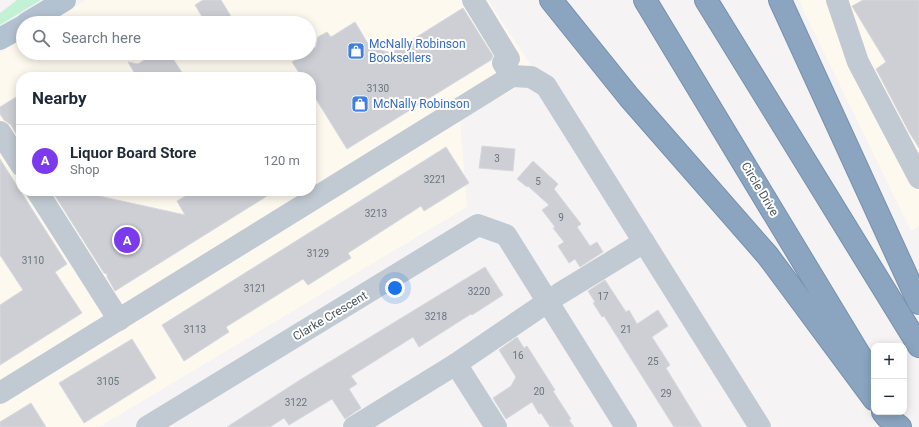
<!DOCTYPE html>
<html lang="en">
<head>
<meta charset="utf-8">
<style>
	:root { --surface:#fff; --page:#f2f2f3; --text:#1f2937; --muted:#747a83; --line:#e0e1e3; --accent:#7c3aed }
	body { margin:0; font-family:Roboto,sans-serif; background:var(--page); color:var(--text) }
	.controls { position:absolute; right:12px; bottom:12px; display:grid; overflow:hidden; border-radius:8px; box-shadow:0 2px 10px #0003 }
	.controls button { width:36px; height:36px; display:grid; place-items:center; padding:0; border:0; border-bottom:1px solid var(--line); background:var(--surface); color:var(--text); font:20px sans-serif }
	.you { position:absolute; left:395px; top:288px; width:14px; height:14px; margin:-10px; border:3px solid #fff; border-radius:50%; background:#1a73e8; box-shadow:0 0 0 6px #1a73e833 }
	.badge { display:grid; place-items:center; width:26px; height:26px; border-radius:50%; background:var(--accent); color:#fff; font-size:13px; font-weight:700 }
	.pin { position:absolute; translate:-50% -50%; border:2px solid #fff; box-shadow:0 1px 4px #0006 }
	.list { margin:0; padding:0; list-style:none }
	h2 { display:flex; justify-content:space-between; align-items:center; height:52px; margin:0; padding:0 16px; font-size:17px }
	h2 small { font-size:13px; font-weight:400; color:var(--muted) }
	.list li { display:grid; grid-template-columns:26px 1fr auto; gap:12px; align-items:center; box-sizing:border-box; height:72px; padding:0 16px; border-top:1px solid var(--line) }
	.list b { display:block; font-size:15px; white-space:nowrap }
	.list p { margin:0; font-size:13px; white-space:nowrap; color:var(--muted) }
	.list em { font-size:13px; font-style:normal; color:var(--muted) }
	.icon { flex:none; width:22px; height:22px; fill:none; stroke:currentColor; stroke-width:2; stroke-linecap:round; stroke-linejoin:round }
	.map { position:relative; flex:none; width:919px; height:427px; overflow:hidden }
	.search { position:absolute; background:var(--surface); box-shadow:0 2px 10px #0003; left:16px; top:16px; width:300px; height:44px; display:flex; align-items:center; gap:10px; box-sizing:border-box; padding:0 14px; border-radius:22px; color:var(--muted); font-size:15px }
	.panel { position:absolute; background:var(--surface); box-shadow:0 2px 10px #0003; left:16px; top:72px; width:300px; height:124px; border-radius:16px }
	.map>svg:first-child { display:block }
	.commercial { fill:#fdf9ef; fill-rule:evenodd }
	.green { fill:#c3f1d5 }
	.building { fill:#cdcfd5; stroke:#d7d9de }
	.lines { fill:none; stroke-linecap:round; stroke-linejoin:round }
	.highway-casing { stroke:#7690ad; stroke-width:24 }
	.minor { stroke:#c1cad2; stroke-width:22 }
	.major { stroke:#b3c2d1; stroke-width:22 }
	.highway { stroke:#8ba5c1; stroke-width:22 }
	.labels { text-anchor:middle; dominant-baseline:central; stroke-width:4; stroke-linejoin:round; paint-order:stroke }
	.number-label { font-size:10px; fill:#6b747e }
	.shop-label { font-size:12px; fill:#366cbe; stroke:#fff; text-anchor:start }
	.street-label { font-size:12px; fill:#4a5661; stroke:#fff }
</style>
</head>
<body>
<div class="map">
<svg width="919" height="427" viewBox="0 0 919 427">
	<rect width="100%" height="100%" fill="#f5f3f3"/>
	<!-- commercial -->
	<g class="commercial">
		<path d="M86,0H488L538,76L460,119L467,207L99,427H0V52L23,39V53H309V23H49ZM21,77H311V191H21Z"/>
		<path d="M799,0H919V226L911,231L804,12Z"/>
	</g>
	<!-- green -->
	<path class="green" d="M17,0H41L0,25V13Z"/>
	<!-- building -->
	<g class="building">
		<path d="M203,0H221L235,23H206L195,5Z"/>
		<path d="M863,0H919V148L909,132L876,69L886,62L852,6Z"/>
		<path d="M463,8L493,56L491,60L347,149L316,99L311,98V77H302L292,62L306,53H309V51L316,47L318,37L327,32L331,37L355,22L370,47L391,53Z"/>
		<path d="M155,53H169L185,77H137L128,62L138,64Z"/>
		<path d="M21,94V142L11,125L4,120L0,114V107Z"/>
		<path d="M482,146L515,149L513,171L479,168Z"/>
		<path d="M446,147L469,183L424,211L421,206L348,253L351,258L308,285L303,279L226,327L229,332L184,361L162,325Z"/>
		<path d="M0,159L67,264L55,272L82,313L0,365V305L23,290L0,255Z"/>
		<path d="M533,161L558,184L554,189L581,224L577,227L590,246L597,242L603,252L580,267L575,259L569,263L558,246L564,242L553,228L555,227L542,210L549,205L528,186L527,187L517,179Z"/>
		<path d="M52,191H96L99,196L185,215L177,201L194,191H275L115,291L107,277V274L104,273Z"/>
		<path d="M485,267L503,295L472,315L471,314L419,347L413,337L351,376L357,384L349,389L361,408L345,419L332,399L289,425L284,418L270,427H227L303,378Z"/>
		<path d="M605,280L626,312L629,310L637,324L658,310L668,326L652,337L670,365L666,368L702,427H674L604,316L602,317L593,303L595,302L588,291Z"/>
		<path d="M517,337L524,348L527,346L555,390L553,391L571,419L569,420L574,427H550L541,413L539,414L532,402L506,419L493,398L511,386L516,377L499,350Z"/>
		<path d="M132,339L156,378L84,423L59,383Z"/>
		<path d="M31,403L46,427H0V422Z"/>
	</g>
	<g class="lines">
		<!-- highway casing -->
		<g class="highway-casing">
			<g id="highway">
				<path d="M551,0L629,97L768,256L874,399"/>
				<path d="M645,0L871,374"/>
				<path d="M706,0L919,346"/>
				<path d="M780,0L919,303"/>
				<path d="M883,412L887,417L900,427"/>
			</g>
		</g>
		<!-- minor -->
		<g class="minor">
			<path d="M473,0L509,59L503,63L512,76"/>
			<path d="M837,0L858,62L919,178"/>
			<path d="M0,132L21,165"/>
			<path d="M37,191L119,320"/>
			<path d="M456,364L496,427"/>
			<path d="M0,393L512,76L531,77L546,86L760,427"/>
			<path d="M147,427L478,225L506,235L626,427"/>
			<path d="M354,427L456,364L559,294L644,242"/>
		</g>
		<!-- major -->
		<g class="major">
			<path d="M27,23L65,0"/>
			<path d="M0,39L23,26"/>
		</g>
		<!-- highway -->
		<use href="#highway" class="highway"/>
	</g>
	<!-- icons -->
	<defs>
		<g id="shop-square" transform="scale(0.9)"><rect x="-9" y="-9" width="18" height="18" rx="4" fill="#3f7fe0" stroke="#fff"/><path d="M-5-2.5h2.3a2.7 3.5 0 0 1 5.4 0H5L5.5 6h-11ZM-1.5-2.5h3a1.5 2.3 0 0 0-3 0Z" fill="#fff"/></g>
	</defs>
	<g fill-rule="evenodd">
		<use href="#shop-square" x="356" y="51"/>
		<use href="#shop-square" x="360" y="104"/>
	</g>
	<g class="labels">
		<!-- number labels -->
		<g class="number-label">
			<text x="378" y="88">3130</text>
			<text x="497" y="158">3</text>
			<text x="435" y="179">3221</text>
			<text x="538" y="181">5</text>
			<text x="376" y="213">3213</text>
			<text x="561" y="217">9</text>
			<text x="318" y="253">3129</text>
			<text x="33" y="260">3110</text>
			<text x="255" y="288">3121</text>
			<text x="479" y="291">3220</text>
			<text x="603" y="296">17</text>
			<text x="436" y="316">3218</text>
			<text x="195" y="329">3113</text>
			<text x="626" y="329">21</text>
			<text x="518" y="355">16</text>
			<text x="653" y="361">25</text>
			<text x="108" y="381">3105</text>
			<text x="539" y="391">20</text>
			<text x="666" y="393">29</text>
			<text x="296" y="402">3122</text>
		</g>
		<!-- shop labels -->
		<g class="shop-label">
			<text x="369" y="44">McNally Robinson<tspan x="369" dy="14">Booksellers</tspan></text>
			<text x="373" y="104">McNally Robinson</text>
		</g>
		<!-- street labels -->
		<g class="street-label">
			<text transform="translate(760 189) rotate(59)">Circle Drive</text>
			<text transform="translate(330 316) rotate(-31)">Clarke Crescent</text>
		</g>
	</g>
</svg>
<div class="controls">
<button>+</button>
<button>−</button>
</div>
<div class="you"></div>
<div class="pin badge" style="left:127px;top:240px">A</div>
<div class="search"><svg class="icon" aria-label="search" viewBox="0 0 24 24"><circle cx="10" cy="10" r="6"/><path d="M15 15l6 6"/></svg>Search here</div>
<section class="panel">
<h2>Nearby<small></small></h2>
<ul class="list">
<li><span class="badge">A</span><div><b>Liquor Board Store</b><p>Shop</p></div><em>120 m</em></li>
</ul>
</section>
</div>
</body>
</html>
